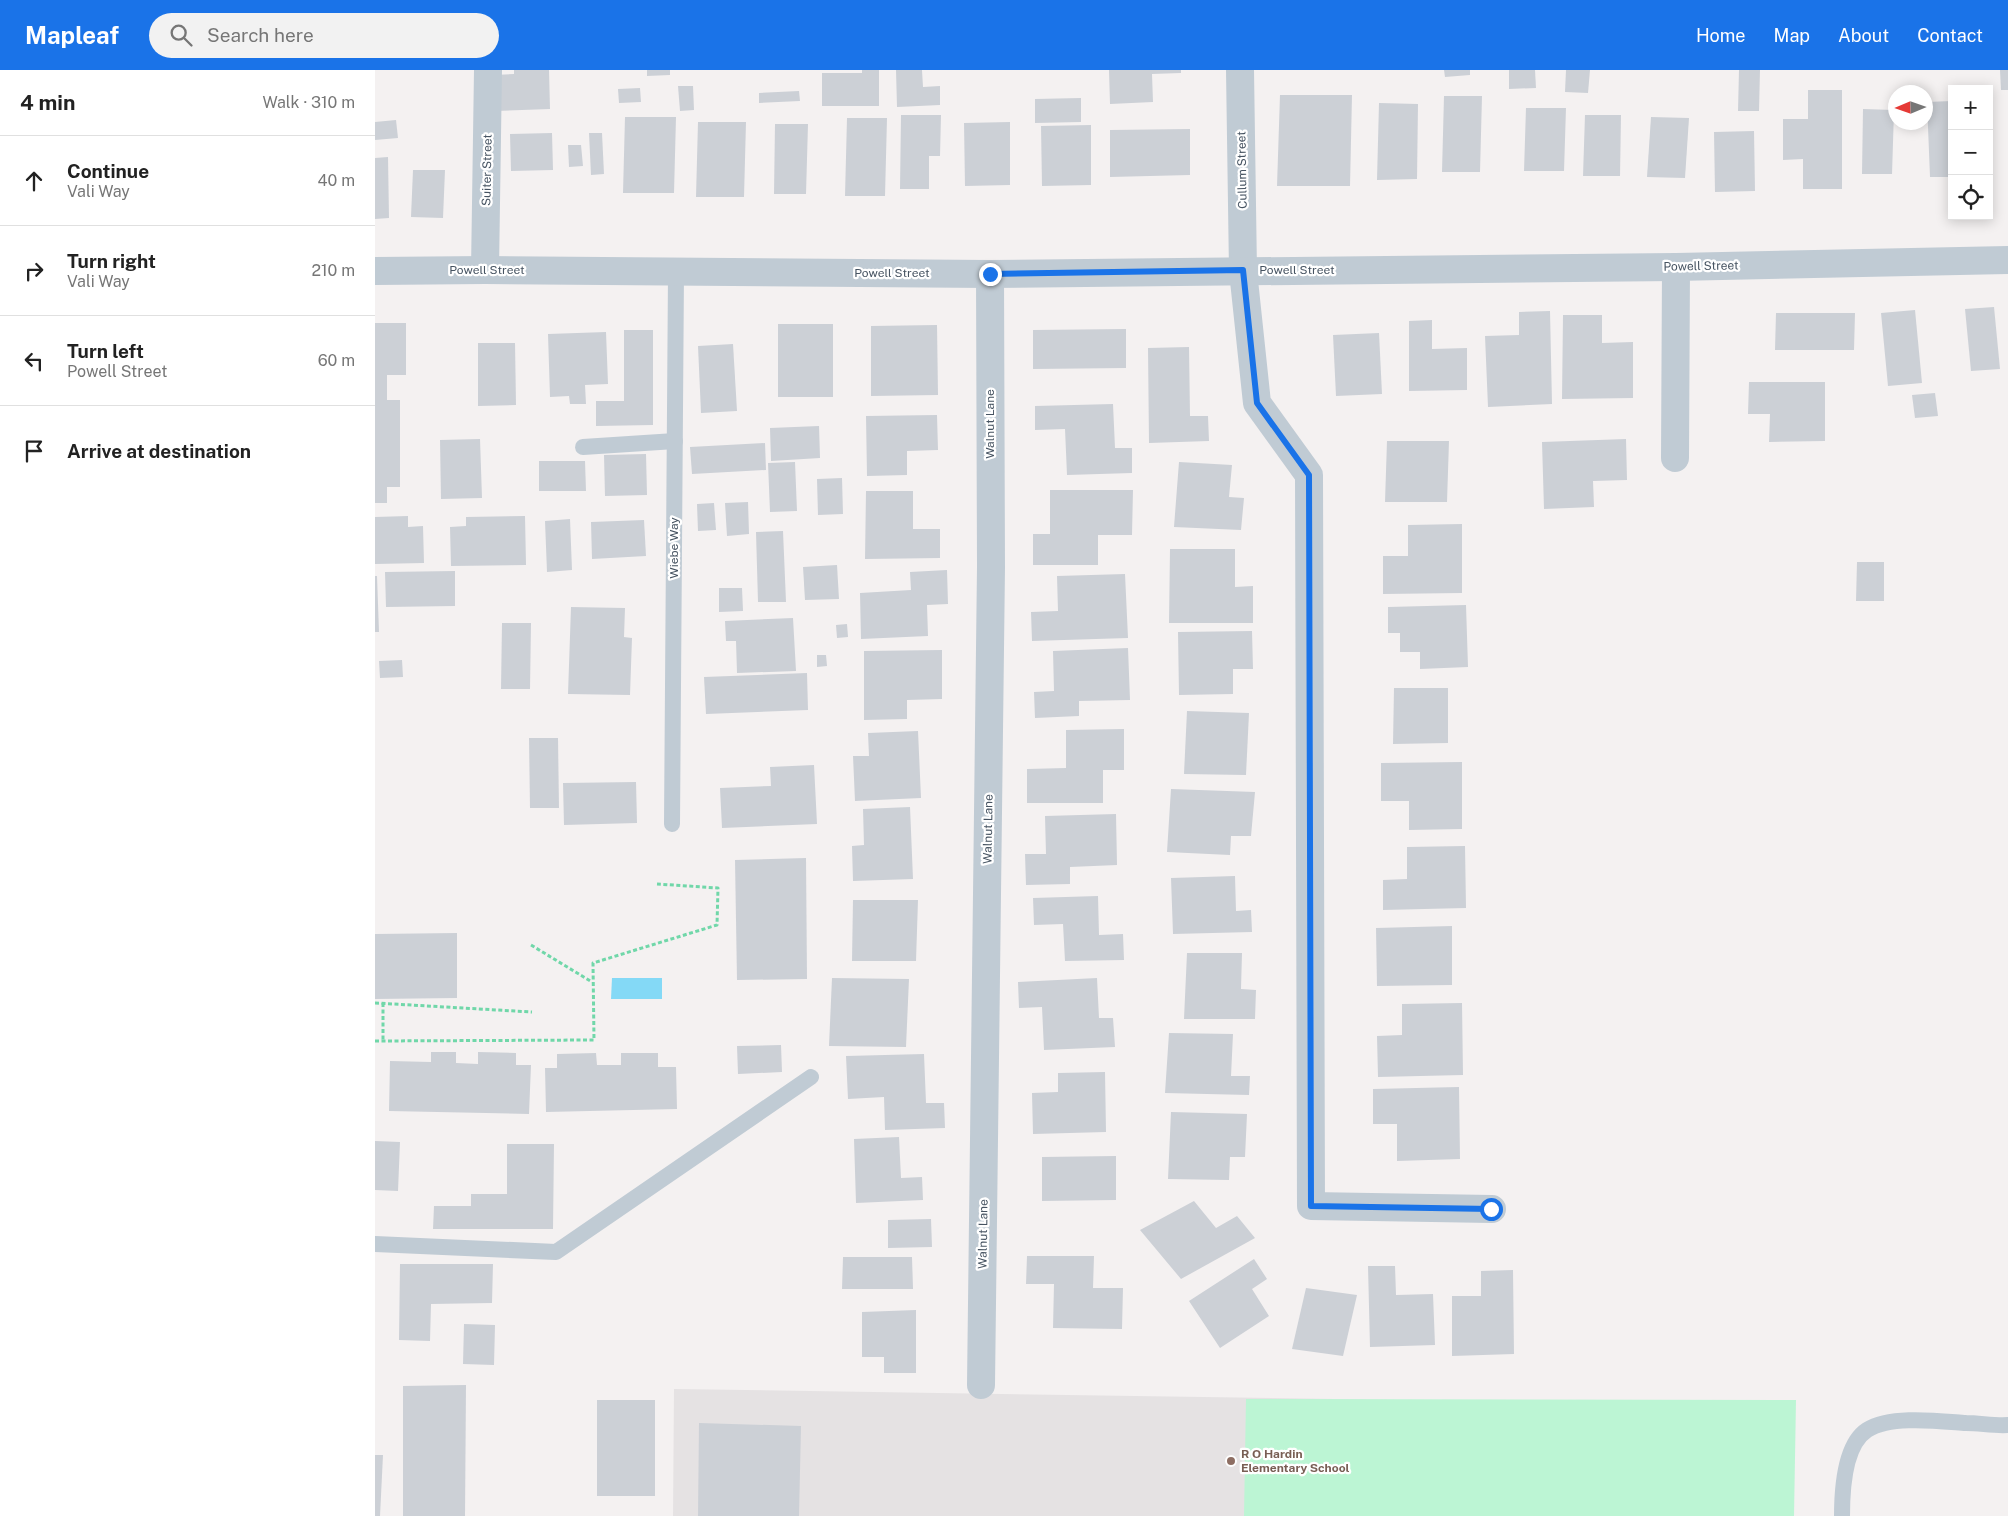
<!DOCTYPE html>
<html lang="en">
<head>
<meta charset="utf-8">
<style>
	:root { --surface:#fff; --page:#f2f2f2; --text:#222; --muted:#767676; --line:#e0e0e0; --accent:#1a73e8 }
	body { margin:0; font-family:"Public Sans",sans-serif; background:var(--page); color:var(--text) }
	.controls { position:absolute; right:15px; top:15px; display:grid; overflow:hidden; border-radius:0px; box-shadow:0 2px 12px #0003 }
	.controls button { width:45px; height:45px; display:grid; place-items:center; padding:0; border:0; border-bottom:1px solid var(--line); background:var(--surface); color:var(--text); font:25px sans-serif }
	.compass { position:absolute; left:1513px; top:15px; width:45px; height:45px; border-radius:50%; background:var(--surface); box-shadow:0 2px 12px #0003; rotate:268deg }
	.stop { position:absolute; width:15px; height:15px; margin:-11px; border:4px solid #1a73e8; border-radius:50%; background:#fff }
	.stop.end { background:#1a73e8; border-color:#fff; box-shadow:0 1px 5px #0008 }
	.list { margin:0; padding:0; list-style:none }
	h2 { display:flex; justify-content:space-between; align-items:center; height:65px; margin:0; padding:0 20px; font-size:21px }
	h2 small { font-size:16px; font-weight:400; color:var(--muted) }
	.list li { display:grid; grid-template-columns:32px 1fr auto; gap:15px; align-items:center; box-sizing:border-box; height:90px; padding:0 20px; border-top:1px solid var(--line) }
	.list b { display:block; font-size:19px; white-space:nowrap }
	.list p { margin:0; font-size:16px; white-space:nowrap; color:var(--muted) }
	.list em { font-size:16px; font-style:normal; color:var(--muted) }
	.icon { flex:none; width:28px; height:28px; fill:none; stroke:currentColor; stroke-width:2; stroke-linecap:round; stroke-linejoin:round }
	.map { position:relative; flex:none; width:1633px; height:1446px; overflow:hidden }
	header { display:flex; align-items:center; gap:30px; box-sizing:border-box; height:70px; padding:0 25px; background:var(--accent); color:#fff }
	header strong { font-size:24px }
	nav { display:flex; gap:28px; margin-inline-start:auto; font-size:18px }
	.search { width:350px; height:45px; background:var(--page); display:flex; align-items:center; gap:12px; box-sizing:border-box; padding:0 18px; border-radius:28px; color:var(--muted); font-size:19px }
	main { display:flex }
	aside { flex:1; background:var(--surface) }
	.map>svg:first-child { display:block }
	.education { fill:#e5e2e3 }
	.green { fill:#bcf5d4 }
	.water { fill:#84d9f6 }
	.building { fill:#ccd0d6 }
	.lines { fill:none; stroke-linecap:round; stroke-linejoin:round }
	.path { stroke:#70d7a9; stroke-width:3; stroke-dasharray:4 2.5; stroke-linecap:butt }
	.lane { stroke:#c0cbd4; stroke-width:16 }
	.street { stroke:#c0cbd4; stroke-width:28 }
	.route { stroke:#1a73e8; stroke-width:6 }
	.education-dot { fill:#8d6e63; stroke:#fff; stroke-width:2 }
	.labels { text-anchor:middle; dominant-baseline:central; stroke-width:4.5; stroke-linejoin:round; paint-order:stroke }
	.street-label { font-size:12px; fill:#465361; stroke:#fff }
	.education-label { font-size:12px; font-weight:bold; fill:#785e54; stroke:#fff; text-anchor:start }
</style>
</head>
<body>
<header>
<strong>Mapleaf</strong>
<div class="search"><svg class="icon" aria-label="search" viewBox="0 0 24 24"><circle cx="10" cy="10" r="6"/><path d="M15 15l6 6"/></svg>Search here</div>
<nav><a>Home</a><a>Map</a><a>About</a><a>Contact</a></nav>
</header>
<main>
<aside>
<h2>4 min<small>Walk · 310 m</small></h2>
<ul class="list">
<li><svg class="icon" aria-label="ahead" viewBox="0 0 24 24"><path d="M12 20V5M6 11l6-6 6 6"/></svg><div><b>Continue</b><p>Vali Way</p></div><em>40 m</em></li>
<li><svg class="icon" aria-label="right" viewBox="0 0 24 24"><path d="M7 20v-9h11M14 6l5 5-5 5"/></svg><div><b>Turn right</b><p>Vali Way</p></div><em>210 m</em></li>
<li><svg class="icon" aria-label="left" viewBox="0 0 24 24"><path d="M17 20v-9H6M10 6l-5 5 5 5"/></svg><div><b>Turn left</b><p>Powell Street</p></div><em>60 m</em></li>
<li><svg class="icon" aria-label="arrive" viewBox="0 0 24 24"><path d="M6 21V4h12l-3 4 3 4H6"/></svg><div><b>Arrive at destination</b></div></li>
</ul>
</aside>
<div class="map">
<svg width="1633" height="1446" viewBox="0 0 1633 1446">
	<rect width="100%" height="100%" fill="#f4f1f1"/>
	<!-- education -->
	<path class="education" d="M299,1319L1415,1336L1414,1446H298Z"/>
	<!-- green -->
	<path class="green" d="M871,1329L1421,1330L1419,1446H869Z"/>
	<!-- water -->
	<path class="water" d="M237,908H287V929H236Z"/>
	<!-- building -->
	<g class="building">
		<path d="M139,0H174L175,39L120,41L119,5L139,4Z"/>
		<path d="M272,0H295V5L272,6Z"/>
		<path d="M487,0H504V36H447V3H487Z"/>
		<path d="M521,0H547L548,17L565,16V35L522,37Z"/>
		<path d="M734,0H806V3L777,4L778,32L735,34Z"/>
		<path d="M1069,0H1095V5L1070,7Z"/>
		<path d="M1134,0H1160L1161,18L1134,19Z"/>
		<path d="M1191,0H1215L1213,23L1190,22Z"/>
		<path d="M1364,0H1385L1384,41H1363Z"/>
		<path d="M1625,0H1633V20H1626Z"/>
		<path d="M303,16H318L319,40L305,41Z"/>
		<path d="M265,18L266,32L244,33L243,19Z"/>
		<path d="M1433,20H1467V119H1428V89L1408,90V49H1433Z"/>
		<path d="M424,21L425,31L384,33V23Z"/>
		<path d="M905,25H977L975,116H902Z"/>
		<path d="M1069,26H1107L1105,102H1067Z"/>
		<path d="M706,28V52L660,53V29Z"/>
		<path d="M1577,31V90H1573L1574,107H1555L1552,32Z"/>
		<path d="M1004,33L1043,34L1042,109L1002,110Z"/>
		<path d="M1151,38H1191L1189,101H1149Z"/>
		<path d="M1488,39L1519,40L1517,104H1487Z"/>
		<path d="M526,45H566L565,86H554V119H525Z"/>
		<path d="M1210,45H1246L1245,106H1208Z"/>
		<path d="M250,47H301L299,123H248Z"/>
		<path d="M1276,47L1314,48L1310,108L1272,107Z"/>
		<path d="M472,48H512L510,126H470Z"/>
		<path d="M21,50L23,68L0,70V52Z"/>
		<path d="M323,52H371L369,127H321Z"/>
		<path d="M635,52V115L590,116L589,53Z"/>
		<path d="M400,54H433L431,124H399Z"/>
		<path d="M716,55V115L667,116L666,56Z"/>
		<path d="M815,59V105L735,107V60Z"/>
		<path d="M1379,61L1380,121L1340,122L1339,62Z"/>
		<path d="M177,63L178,100L136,101L135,64Z"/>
		<path d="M214,63H227L229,104L216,105Z"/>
		<path d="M193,75H206L208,96L194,97Z"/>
		<path d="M13,87L14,148L0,149V88Z"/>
		<path d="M38,100H70L68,148L36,147Z"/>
		<path d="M1619,237L1625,299L1596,301L1590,239Z"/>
		<path d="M1540,240L1547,313L1513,316L1506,243Z"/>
		<path d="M1175,241L1177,334L1113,337L1110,266L1144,265V242Z"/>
		<path d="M1401,243H1480L1479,280H1400Z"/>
		<path d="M1188,245H1227V273L1258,272V328L1187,329Z"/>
		<path d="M1057,250V279L1092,278V320L1034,321V251Z"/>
		<path d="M0,253H31V305H12V330H25V417H12V433H0Z"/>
		<rect x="403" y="254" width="55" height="73"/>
		<path d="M562,255L563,325L496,326V256Z"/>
		<path d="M751,259V298L658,299V260Z"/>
		<path d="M249,260H278V355L221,356V331H249Z"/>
		<path d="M231,262L233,314L210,315L211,334H195L194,326L175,327L173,264Z"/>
		<path d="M1004,263L1007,324L961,326L958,265Z"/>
		<path d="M103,273H140L141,335L103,336Z"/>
		<path d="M358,274L362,341L326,343L323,276Z"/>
		<path d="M814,277L815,346H833L834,371L774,373L773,278Z"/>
		<path d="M1374,312H1450V371L1394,372L1395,344H1373Z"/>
		<path d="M1560,323L1563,346L1540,348L1537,325Z"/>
		<path d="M738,334L740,378H757V403L692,405L690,359L660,360V336Z"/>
		<path d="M562,345L563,380L532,381V405L492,406L491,346Z"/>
		<path d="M444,356L445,388L396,391L395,358Z"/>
		<path d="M105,369L107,428L66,429L65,370Z"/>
		<path d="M1251,369L1252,410L1218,411L1219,437L1169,439L1167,372Z"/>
		<path d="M1012,371H1074L1072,432H1010Z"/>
		<path d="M390,373L391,400L317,404L315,377Z"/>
		<path d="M271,384L272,425L230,426L229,385Z"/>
		<path d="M164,391H210L211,421H164Z"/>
		<path d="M420,392L422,441L395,442L393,393Z"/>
		<path d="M804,392L857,395L854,427L869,428L866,460L799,457Z"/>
		<path d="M467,408L468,444L443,445L442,409Z"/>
		<path d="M675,420H758L757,465H723V495H658V464H675Z"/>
		<path d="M491,421H538V459H565V488L490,489Z"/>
		<path d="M373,432L374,464L352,466L350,433Z"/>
		<path d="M339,433L341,460L323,461L322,434Z"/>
		<path d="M33,446V457L48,456L49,493L0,494V447Z"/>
		<path d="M150,446L151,495L76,496L75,457L91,456V447Z"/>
		<path d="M195,449L197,500L172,502L170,451Z"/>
		<path d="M269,450L271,486L217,489L216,452Z"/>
		<path d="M1087,454V523L1008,524V486H1033V455Z"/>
		<path d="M408,461L411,532H383L381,462Z"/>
		<path d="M795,479H860V517L878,516V553H794Z"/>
		<path d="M1482,492H1509V531H1481Z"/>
		<path d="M462,495L464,529L430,530L428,497Z"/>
		<path d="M572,500L573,534L552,535L553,566L486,569L485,523L536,520L535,502Z"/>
		<path d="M80,501V536L11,537L10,502Z"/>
		<path d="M750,504L753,568L657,571L656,542L683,541L682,506Z"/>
		<path d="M0,506H2L4,562H0Z"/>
		<path d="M344,518H367L368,541L344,542Z"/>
		<path d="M1091,535L1093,597L1045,599V582H1025V563H1013V537Z"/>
		<path d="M196,537L250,538L249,567L257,568L255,625L193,624Z"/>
		<path d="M418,548L421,601L362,603L361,571H351L350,551Z"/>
		<path d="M127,553H156L155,619H126Z"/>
		<path d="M472,554L473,567L462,568L461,555Z"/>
		<path d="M877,561L878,599H858V624L804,625L803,562Z"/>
		<path d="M753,578L755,630L704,631V646L660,648L659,622L679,621L678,581Z"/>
		<path d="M567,580V629L532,630V649L489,650V581Z"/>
		<path d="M442,585H451L452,596L442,597Z"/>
		<path d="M27,590L28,607L5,608L4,591Z"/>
		<path d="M432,603L433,640L331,644L329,607Z"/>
		<path d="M1019,618H1073V673L1018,674Z"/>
		<path d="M812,641L874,643L871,705L809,704Z"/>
		<path d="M749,659V700H728V733H652V699L691,698V660Z"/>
		<path d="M543,661L546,728L480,731L478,686H494L493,663Z"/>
		<path d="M154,668H183L184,738H155Z"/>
		<path d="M1087,692V759L1034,760V731H1006V693Z"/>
		<path d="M439,695L442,754L347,758L345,718L396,716L395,697Z"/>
		<path d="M261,712L262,753L189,755L188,713Z"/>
		<path d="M796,719L880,722L876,766H856L855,785L792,782Z"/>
		<path d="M535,737L538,809L478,811L477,776L489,775L488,739Z"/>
		<path d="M741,744L742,795L695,797V814L651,815L650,784H671L670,746Z"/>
		<path d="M1090,776L1091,838L1008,840V810L1032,809V777Z"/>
		<path d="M431,788L432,909L362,910L360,790Z"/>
		<path d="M860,806L861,841L876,840L877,862L798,864L796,808Z"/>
		<path d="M723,826L724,865L748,864L749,890L690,891L688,854L659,855L658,828Z"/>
		<path d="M478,830H543L541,891H477Z"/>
		<path d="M1077,856V915L1002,916L1001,858Z"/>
		<path d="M82,863V928L0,929V864Z"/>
		<path d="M812,883H867L866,919L881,920L880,949H809Z"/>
		<path d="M457,908L534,909L531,977L454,976Z"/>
		<path d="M722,908L724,948H738L740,977L669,980L667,937L644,938L643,912Z"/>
		<path d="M1087,933L1088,1005L1003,1007L1002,966L1027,965V934Z"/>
		<path d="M794,963L858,964L856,1006H875L874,1025L790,1023Z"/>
		<path d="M406,975L407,1002L363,1004L362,976Z"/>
		<path d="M56,982H81V993L103,994V982L141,983V995H156L154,1044L14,1041L15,991L56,992Z"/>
		<path d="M221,983L222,995H246V983H283V997H301L302,1039L171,1042L170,998H182V984Z"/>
		<path d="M549,984L551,1033H569L570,1058L510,1060L509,1027L473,1029L471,986Z"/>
		<path d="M730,1002L731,1062L658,1064L657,1023L683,1022V1003Z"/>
		<path d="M1084,1017L1085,1089L1022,1091V1054H998V1019Z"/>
		<path d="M796,1042L872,1044L870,1087H855L854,1110L793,1109Z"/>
		<path d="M524,1067L526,1108L547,1107L548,1130L481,1133L479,1069Z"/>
		<path d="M0,1071L25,1072L23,1121L0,1120Z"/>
		<path d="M132,1074H179L178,1159H58L59,1136H96V1124H132Z"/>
		<path d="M741,1086V1130L667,1131V1087Z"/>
		<path d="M819,1131L841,1158L862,1146L880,1168L806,1209L765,1160Z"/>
		<path d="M556,1149L557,1177L513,1178V1150Z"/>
		<path d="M652,1186H719L718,1218H748L747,1259L678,1258L679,1214H651Z"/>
		<path d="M468,1187H537L538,1219H467Z"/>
		<path d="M879,1189L892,1209L877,1219L894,1246L845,1278L814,1231Z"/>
		<path d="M25,1194H118L117,1233L56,1234L55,1271L24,1270Z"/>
		<path d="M993,1196H1020L1021,1225L1058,1224L1060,1275L995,1277Z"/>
		<path d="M1138,1200L1139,1284L1077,1286V1226H1106V1201Z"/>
		<path d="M931,1218L982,1225L968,1286L917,1279Z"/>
		<path d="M541,1240V1303H509V1287H487V1242Z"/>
		<path d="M89,1254L120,1255L119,1295L88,1294Z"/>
		<path d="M91,1315L90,1446H28V1316Z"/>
		<rect x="222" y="1330" width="58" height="96"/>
		<path d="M324,1353L426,1356L424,1446H323Z"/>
		<path d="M0,1385H8L5,1446H0Z"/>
	</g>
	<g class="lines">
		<!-- path -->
		<g class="path">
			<path d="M156,875L217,912"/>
			<path d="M0,933L157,942"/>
			<path d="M8,933V971"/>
			<path d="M0,971L219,970L218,893L342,855L343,818L282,814"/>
		</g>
		<!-- lane -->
		<g class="lane">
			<path d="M208,377L300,371"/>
			<path d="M297,754L301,202"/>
			<path d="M0,1174L181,1182L436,1007"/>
			<path d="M1467,1446C1467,1422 1469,1375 1492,1360C1516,1345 1563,1351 1591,1353C1605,1353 1619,1356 1633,1355"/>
		</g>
		<!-- street -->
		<g class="street">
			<path d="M865,0L868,201L882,333L934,405L936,1136L1117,1139"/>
			<path d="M110,200L113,0"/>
			<path d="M0,201L110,200L615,204L1301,197L1633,190"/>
			<path d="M1300,388L1301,197"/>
			<path d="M606,1315L616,497L615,204"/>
		</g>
	</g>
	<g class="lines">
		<!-- route -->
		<path class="route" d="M615,204L868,200L882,333L934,405L936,1136L1116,1139"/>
	</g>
	<!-- markers -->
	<circle class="education-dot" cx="856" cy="1391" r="5"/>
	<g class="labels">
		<!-- street labels -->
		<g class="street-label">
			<text transform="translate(112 100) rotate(-89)">Suiter Street</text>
			<text transform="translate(867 100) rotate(-91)">Cullum Street</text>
			<text transform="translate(1326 196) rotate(-1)">Powell Street</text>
			<text x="112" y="200">Powell Street</text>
			<text x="922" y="200">Powell Street</text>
			<text x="517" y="203">Powell Street</text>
			<text transform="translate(615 354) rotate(-90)">Walnut Lane</text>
			<text transform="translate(299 478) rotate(-90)">Wiebe Way</text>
			<text transform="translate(613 759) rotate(-89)">Walnut Lane</text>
			<text transform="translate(608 1164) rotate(-89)">Walnut Lane</text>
		</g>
		<!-- education labels -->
		<g class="education-label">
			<text x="866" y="1384">R O Hardin<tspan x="866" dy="14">Elementary School</tspan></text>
		</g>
	</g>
</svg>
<div class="controls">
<button>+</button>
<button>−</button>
<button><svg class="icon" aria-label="locate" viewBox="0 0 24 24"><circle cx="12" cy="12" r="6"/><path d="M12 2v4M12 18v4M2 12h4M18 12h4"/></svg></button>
</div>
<svg class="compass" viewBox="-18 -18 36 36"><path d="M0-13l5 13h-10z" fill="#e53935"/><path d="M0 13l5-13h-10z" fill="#767676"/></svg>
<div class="stop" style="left:1116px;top:1139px"></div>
<div class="stop end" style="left:615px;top:204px"></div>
</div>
</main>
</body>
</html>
